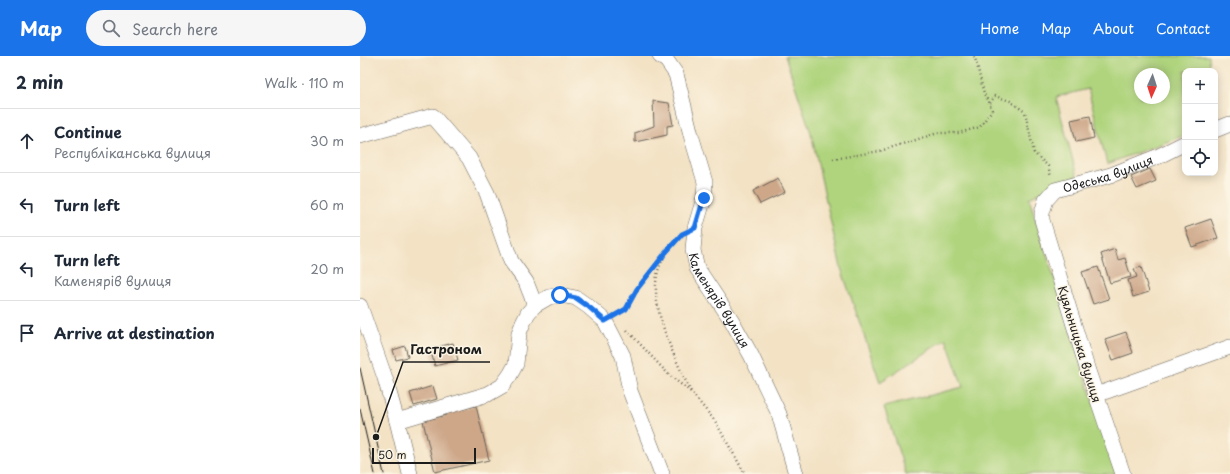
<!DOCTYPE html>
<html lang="en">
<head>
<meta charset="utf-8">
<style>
	:root { --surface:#fff; --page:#f6f6f7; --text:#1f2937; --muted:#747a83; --line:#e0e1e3; --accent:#1a73e8 }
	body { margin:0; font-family:"Playpen Sans",sans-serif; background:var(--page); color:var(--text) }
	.controls { position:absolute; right:12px; top:12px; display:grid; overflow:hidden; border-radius:8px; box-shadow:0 2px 10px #0003 }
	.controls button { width:36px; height:36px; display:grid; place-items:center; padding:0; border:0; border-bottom:1px solid var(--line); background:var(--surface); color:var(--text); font:20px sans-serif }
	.compass { position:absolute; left:774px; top:12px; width:36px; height:36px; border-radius:50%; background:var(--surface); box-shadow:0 2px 10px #0003; rotate:183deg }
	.scale { position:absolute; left:12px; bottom:10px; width:104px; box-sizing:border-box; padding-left:4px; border:2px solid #1c1c1c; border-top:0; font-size:11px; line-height:14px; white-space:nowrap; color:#1c1c1c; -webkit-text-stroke:3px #fcf5e5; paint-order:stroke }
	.stop { position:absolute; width:12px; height:12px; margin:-9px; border:3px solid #1a73e8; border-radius:50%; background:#fff }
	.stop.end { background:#1a73e8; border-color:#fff; box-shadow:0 1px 4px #0008 }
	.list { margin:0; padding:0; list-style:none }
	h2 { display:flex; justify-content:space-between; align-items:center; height:52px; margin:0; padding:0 16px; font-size:17px }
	h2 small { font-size:13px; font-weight:400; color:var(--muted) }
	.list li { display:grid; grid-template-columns:26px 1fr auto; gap:12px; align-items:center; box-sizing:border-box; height:64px; padding:0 16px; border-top:1px solid var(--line) }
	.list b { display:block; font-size:15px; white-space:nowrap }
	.list p { margin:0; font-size:13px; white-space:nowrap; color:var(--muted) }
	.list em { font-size:13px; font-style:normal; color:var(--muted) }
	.icon { flex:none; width:22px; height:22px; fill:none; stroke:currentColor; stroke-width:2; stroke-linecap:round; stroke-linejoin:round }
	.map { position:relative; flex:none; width:870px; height:418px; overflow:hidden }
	header { display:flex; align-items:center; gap:24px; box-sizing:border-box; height:56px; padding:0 20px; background:var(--accent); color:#fff }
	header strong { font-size:19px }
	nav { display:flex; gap:22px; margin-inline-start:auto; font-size:14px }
	.search { width:280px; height:36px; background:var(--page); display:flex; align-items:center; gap:10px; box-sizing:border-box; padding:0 14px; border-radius:22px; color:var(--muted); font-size:15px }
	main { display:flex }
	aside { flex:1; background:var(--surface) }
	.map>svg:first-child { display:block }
	.green { fill:#afd47d; stroke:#66784c; fill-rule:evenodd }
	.building { fill:#cea789 }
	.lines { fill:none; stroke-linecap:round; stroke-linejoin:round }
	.minor-casing { stroke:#676157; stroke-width:16 }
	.path { stroke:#676157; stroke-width:2.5; stroke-dasharray:1 3; stroke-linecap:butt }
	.minor { stroke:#fff; stroke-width:15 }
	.tram { stroke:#1c1c1c; stroke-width:1 }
	.route { stroke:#1a73e8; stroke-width:5 }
	.labels { text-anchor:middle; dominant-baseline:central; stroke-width:3; stroke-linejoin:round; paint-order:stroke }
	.street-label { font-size:12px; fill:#1c1c1c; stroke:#fcf5e5 }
	.leader { fill:none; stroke:#1c1c1c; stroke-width:1.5 }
	.callout-dot { fill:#1c1c1c; stroke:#fcf5e5; stroke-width:1.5 }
	.callout-label { font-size:13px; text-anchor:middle; font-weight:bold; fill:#1c1c1c; stroke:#fcf5e5; stroke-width:3; stroke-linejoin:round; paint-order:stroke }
</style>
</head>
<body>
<header>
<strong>Map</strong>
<div class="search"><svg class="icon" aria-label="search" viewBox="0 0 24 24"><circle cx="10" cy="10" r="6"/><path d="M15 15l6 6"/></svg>Search here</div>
<nav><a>Home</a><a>Map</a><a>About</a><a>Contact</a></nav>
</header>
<main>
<aside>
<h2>2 min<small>Walk · 110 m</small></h2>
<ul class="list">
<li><svg class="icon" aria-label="ahead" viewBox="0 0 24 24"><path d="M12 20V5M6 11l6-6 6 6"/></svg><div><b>Continue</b><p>Республіканська вулиця</p></div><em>30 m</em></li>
<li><svg class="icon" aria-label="left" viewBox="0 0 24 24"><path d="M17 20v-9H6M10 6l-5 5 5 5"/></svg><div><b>Turn left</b></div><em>60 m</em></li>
<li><svg class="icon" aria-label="left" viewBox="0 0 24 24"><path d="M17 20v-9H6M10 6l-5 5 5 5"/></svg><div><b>Turn left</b><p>Каменярів вулиця</p></div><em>20 m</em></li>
<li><svg class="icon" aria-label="arrive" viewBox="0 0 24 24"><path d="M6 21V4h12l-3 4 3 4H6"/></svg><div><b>Arrive at destination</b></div></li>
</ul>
</aside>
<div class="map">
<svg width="870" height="418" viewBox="0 0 870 418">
	<rect width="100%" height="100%" fill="#fcf5e5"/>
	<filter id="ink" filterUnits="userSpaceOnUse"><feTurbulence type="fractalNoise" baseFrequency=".025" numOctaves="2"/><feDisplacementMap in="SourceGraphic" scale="8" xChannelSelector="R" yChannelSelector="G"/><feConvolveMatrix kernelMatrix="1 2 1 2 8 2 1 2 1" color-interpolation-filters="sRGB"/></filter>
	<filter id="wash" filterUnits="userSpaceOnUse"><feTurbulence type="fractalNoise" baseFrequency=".012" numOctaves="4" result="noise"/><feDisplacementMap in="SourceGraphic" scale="16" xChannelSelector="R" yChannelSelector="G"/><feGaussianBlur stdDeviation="0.9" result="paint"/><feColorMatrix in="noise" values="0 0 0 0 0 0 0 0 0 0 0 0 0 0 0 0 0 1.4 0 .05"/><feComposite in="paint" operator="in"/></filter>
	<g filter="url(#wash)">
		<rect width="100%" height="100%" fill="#f3e2c4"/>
		<!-- green -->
		<path class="green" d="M425,0H849L850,15H825V79L747,108L728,33L696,41L717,120L669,142L756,418H546L524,351L603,331L586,283L520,326L481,212L451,77ZM780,18H804V42H780Z"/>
		<g id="blocks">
			<!-- building -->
			<g class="building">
				<path d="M293,45L309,47L313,69L307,70V79L275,86V77L294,70Z"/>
				<path d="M730,60L734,82L716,86L711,64Z"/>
				<path d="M790,113L796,125L777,133L771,121Z"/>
				<path d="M418,122L425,136L400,148L393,135Z"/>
				<path d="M851,163L858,182L832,191L825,172Z"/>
				<path d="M755,193L758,204L765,202L771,221L750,227L741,198Z"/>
				<path d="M738,211L749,243L733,248L722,216Z"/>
				<path d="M781,211L789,236L773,241L768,224L777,221L774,213Z"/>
				<path d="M766,276L773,297L753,304L745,283Z"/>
				<path d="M93,287L98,304L75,310L70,293Z"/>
				<path d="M45,290L48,301L36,304L33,294Z"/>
				<path d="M73,330L77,343L54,350L50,337Z"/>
				<path d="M116,350L129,404L75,416L63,365L87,359L86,357Z"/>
			</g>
		</g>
	</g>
	<g filter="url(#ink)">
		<use href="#blocks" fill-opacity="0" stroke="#676157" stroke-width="1"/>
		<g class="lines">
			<!-- minor casing -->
			<g class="minor-casing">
				<g id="minor">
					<path id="s1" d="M300,0L307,5L316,18L331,79L345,126L344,142L335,172L333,194L337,212L372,265L391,299L419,358L436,418"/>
					<path d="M855,74L870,68"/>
					<path d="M0,80L73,60L109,102L127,137L151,205L166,226L175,249"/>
					<path d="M0,250L25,322L37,365L50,418"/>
					<path d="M736,339L870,291"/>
					<path d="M37,365L128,338L142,330L150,319L156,308L159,277L163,267L168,257L175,249L189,241L200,239L216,242L229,251L245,265L263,300L270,335L302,418"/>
					<path id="s2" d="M763,418L728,315L682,164V157L686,144L695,134L751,119L799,100L825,87"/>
				</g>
			</g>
			<!-- path -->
			<g class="path">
				<path d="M630,47L635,40L650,45L665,56L674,97L688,110L691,121"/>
				<path d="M473,103L520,95L578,77H599L620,71L632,54C630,48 626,43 624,37C620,25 619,12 614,0"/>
				<path d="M307,195C304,201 300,208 298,215C288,250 316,304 331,336"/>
				<path d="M306,196L319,182"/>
				<path d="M256,259L266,253L277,233L303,200"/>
				<path d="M267,274L309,319L331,336L355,365L385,418"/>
			</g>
			<!-- minor -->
			<use href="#minor" class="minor"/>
			<!-- tram -->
			<g class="tram">
				<path d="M0,312L24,418"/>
				<path d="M0,353L15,418"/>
			</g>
		</g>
	</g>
	<g class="lines" filter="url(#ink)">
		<!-- route -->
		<path class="route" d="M200,239L216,242L229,251L245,265L266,253L277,233L307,195L322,178L335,172L344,142"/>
	</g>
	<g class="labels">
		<!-- street labels -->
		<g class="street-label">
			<text stroke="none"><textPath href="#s2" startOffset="356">Одеська вулиця</textPath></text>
			<text stroke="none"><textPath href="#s1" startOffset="263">Каменярів вулиця</textPath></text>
			<text transform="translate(720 288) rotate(73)">Куяльницька вулиця</text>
		</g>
	</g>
	<!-- callouts -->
	<path class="leader" d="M16 381L43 306H130"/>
	<circle class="callout-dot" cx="16" cy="381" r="4"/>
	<g class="callout-label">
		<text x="86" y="298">Гастроном</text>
	</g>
</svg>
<div class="controls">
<button>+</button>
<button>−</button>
<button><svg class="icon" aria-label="locate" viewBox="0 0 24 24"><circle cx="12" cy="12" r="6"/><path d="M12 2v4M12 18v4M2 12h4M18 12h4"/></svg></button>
</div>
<svg class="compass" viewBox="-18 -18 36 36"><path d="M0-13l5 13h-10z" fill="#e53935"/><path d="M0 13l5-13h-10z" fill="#747a83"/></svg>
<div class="scale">50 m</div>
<div class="stop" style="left:200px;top:239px"></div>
<div class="stop end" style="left:344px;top:142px"></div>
</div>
</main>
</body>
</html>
